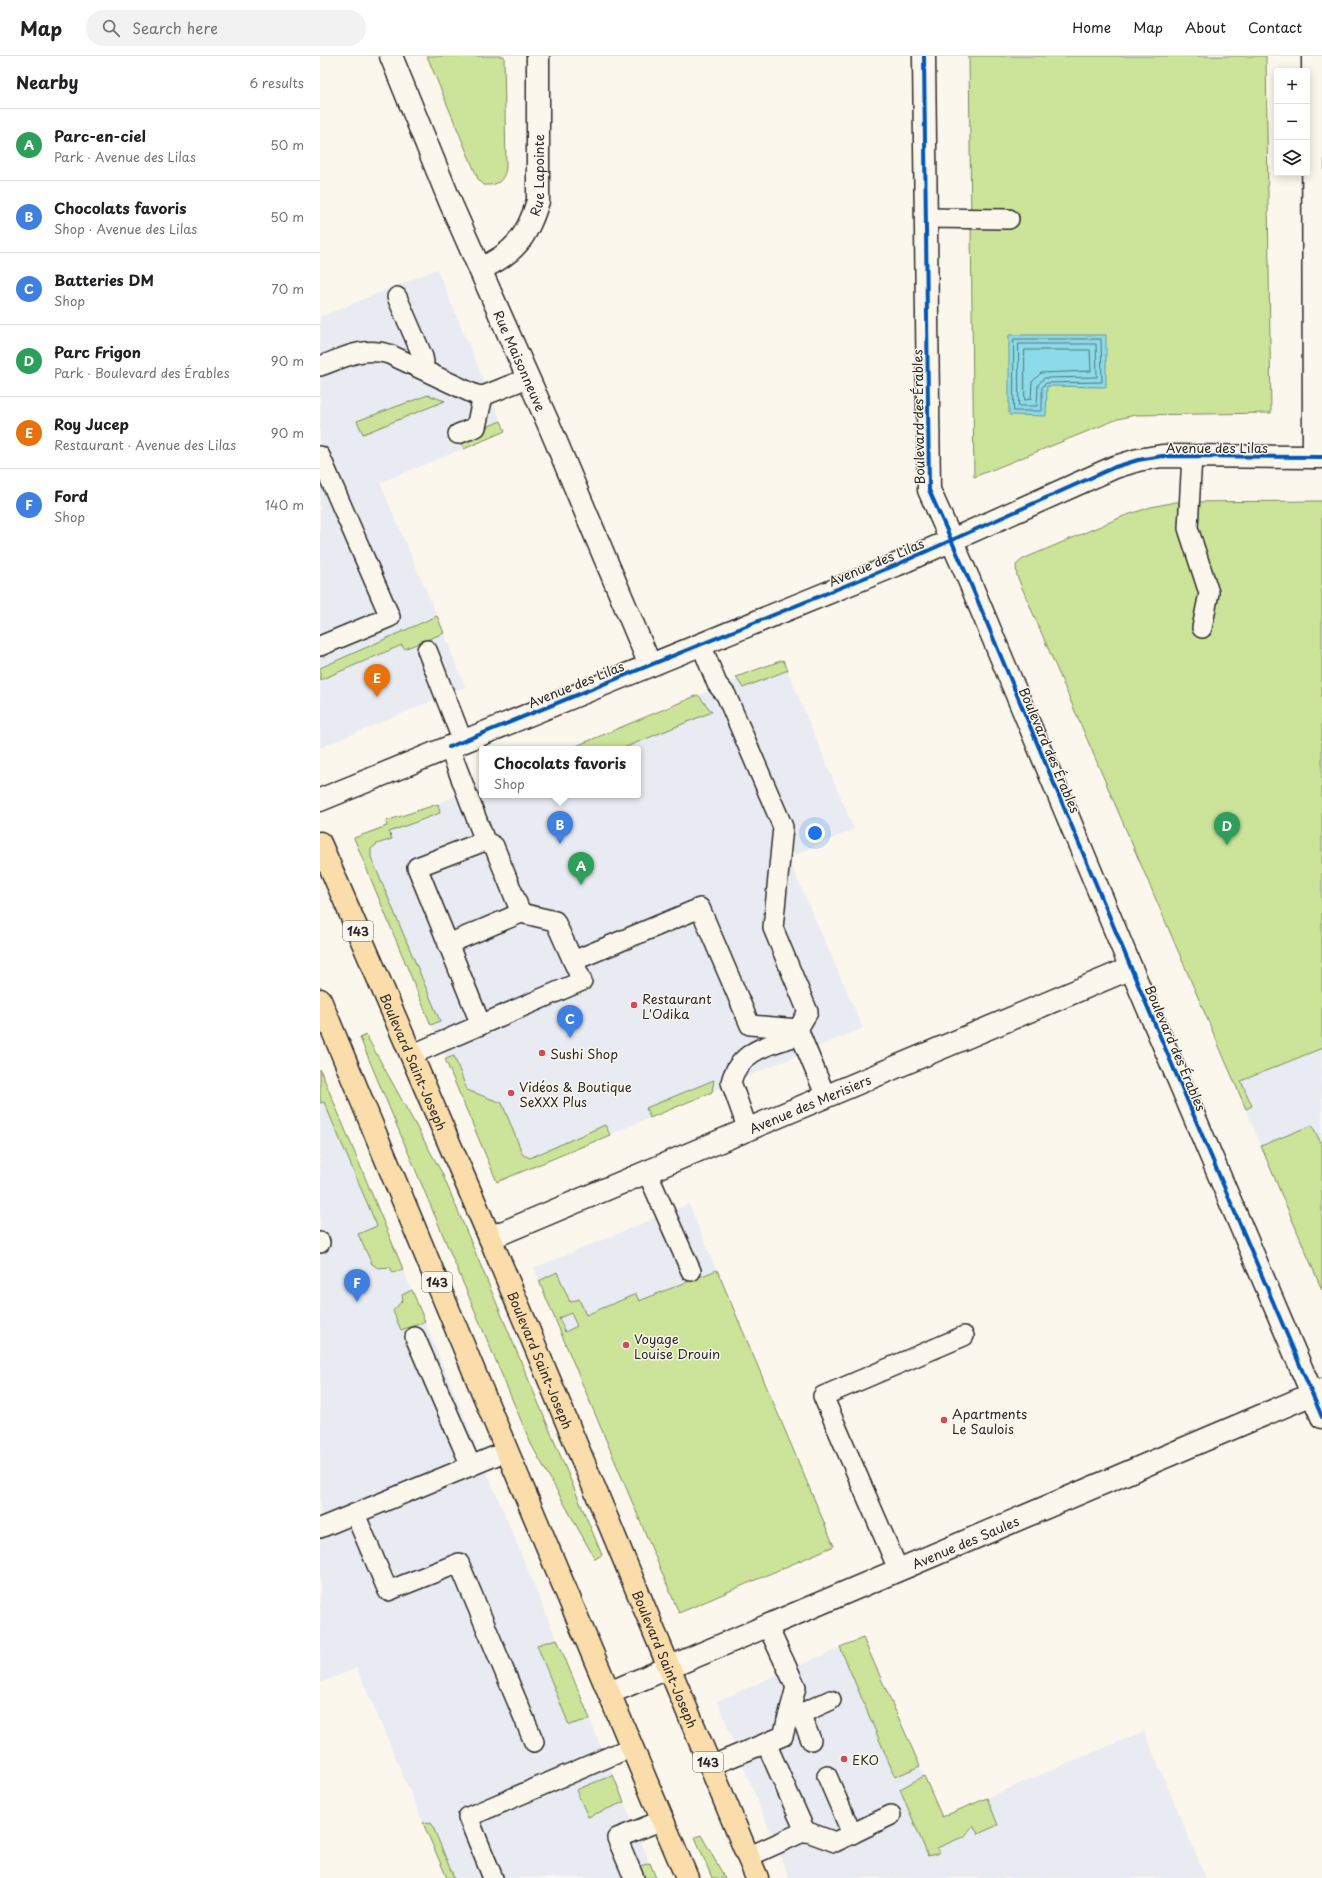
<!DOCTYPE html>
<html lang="en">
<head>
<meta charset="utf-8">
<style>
	:root { --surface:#fff; --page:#f2f2f2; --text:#202124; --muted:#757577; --line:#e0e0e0; --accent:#7c3aed }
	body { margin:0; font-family:"Playpen Sans",sans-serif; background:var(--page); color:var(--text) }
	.controls { position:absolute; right:12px; top:12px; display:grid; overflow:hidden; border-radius:4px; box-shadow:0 2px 10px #0003 }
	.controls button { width:36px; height:36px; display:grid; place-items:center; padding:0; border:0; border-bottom:1px solid var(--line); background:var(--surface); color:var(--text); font:20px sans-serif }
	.you { position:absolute; left:495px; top:777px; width:14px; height:14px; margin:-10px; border:3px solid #fff; border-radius:50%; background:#1a73e8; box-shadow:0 0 0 6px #1a73e833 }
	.badge { display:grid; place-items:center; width:26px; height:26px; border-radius:50%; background:var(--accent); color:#fff; font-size:13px; font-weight:700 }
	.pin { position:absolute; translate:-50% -33px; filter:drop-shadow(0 1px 2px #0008) }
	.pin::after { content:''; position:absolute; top:21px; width:14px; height:12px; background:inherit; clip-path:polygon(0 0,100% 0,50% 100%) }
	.popup { position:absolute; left:159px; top:690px; width:162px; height:52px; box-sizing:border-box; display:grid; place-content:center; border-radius:4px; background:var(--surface); filter:drop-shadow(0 1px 3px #0005); font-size:13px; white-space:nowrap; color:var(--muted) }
	.popup b { font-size:15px; color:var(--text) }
	.popup::after { content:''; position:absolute; left:50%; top:100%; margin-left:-8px; border:8px solid transparent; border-top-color:var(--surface) }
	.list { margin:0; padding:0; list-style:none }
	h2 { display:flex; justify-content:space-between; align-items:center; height:52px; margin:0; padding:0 16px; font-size:17px }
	h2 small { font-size:13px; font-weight:400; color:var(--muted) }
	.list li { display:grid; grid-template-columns:26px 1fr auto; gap:12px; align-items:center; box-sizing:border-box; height:72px; padding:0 16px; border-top:1px solid var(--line) }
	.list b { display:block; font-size:15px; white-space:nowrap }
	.list p { margin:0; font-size:13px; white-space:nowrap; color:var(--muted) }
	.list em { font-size:13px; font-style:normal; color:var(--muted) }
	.icon { flex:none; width:22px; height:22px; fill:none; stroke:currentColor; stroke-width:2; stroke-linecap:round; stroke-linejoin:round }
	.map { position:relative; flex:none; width:1002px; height:1822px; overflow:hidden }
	header { display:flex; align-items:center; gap:24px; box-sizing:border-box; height:56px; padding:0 20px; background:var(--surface); border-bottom:1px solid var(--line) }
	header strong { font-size:19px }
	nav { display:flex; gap:22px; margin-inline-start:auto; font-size:14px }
	.search { width:280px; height:36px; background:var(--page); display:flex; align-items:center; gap:10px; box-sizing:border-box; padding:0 14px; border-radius:22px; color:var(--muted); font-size:15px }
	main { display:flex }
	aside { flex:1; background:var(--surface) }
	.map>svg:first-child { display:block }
	.built { fill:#e8ebf1 }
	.green { fill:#cce49a; stroke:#7c8862; fill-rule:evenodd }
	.water { fill:#8cdbea; stroke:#65959e }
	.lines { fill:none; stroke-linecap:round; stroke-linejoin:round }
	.shore { stroke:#527177; stroke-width:1 }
	.service-casing { stroke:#2b2b2b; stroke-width:22 }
	.minor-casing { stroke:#2b2b2b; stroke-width:25 }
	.tertiary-casing { stroke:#2b2b2b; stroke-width:25 }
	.primary-casing { stroke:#2b2b2b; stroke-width:25 }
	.service { stroke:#fbf7ec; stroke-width:19 }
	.minor { stroke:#fbf7ec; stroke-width:22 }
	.tertiary { stroke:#fbf7ec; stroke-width:22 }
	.primary { stroke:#faddab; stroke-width:22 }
	.cycleway-casing { stroke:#fbf7ec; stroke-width:6 }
	.cycleway { stroke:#0057b8; stroke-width:4 }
	.poi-dot { fill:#d1495b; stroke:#fbf7ec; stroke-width:1.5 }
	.labels { text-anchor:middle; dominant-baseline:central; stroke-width:3; stroke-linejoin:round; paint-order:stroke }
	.shield { fill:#fbf7ec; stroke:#696865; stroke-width:1 }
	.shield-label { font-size:12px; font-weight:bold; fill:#2b2b2b }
	.street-label { font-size:13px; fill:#2b2b2b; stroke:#fbf7ec }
	.poi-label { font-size:13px; fill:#2b2b2b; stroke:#fbf7ec; text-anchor:start }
</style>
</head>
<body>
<header>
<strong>Map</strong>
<div class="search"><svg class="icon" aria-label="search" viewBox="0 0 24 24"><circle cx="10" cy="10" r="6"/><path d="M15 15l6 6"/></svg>Search here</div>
<nav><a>Home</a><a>Map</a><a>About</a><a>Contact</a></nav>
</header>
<main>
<aside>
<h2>Nearby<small>6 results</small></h2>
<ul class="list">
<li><span class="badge" style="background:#2e9e5b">A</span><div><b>Parc-en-ciel</b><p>Park · Avenue des Lilas</p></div><em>50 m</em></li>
<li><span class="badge" style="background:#3f7fe0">B</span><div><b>Chocolats favoris</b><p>Shop · Avenue des Lilas</p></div><em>50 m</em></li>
<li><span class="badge" style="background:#3f7fe0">C</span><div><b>Batteries DM</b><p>Shop</p></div><em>70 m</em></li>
<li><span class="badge" style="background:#2e9e5b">D</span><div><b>Parc Frigon</b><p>Park · Boulevard des Érables</p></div><em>90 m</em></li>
<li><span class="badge" style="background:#e8710a">E</span><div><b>Roy Jucep</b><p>Restaurant · Avenue des Lilas</p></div><em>90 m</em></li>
<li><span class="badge" style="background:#3f7fe0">F</span><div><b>Ford</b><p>Shop</p></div><em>140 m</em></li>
</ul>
</aside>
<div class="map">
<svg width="1002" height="1822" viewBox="0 0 1002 1822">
	<rect width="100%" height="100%" fill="#fbf7ec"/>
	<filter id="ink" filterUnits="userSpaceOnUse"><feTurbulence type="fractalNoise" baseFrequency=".025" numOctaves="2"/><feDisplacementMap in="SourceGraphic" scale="8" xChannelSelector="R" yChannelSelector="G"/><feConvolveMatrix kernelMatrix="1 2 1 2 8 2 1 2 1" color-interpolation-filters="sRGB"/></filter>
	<g filter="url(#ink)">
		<!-- built -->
		<g class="built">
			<path d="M117,213L185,375L60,427L117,560L145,631L0,692V261Z"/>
			<path d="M463,604L534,773L474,799L469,804L543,972L177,1126L34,782L162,729V739H318V693H249Z"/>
			<path d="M1002,992V1234L915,1028Z"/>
			<path d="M0,1013L304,1746L336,1822H127L37,1612L0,1627Z"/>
			<path d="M369,1148L398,1218L244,1283L214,1212Z"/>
			<path d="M543,1582L622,1761L824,1675L886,1822H469L397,1645Z"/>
		</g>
		<!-- green -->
		<g class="green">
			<path d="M107,0H184L186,112C184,125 177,130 164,129L158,123Z"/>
			<path d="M649,0H946L951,357L815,359L798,363L654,421Z"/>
			<path d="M108,339L125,345L43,378L37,365Z"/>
			<path d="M181,365L185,375L144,393L140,382Z"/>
			<path d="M1002,445V992L921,1025L932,1050L926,1053L697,520L696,509L703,503L804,460L831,451L856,446Z"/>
			<path d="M117,560L124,577L84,593L82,589L0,624V612Z"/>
			<path d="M463,604L468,614L423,632L416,621Z"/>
			<path d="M378,639L392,656L301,693H249Z"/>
			<path d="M118,748L120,757L69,776L72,783L57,788L51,793V801L120,965L111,969L34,782L67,770L66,765Z"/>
			<path d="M46,979L122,1117L282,1499L275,1503L211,1388L40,982Z"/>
			<path d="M134,1000L147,1034L182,1047L203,1099L210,1102L285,1069L290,1079L177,1126L125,1003Z"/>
			<path d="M0,1013L83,1213L73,1217L70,1211L58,1212L52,1208L38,1178L57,1170L4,1046L0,1047Z"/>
			<path d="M394,1024L392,1036L330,1062L326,1052Z"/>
			<path d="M992,1069L1002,1089V1234L941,1090Z"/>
			<path d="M397,1214L514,1490L359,1557L219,1225L237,1216L250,1246L259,1243L266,1259L316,1238L319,1245ZM251,1257L257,1270L245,1276L239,1262Z"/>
			<path d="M92,1234L105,1266L81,1274L73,1255L83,1244L82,1239Z"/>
			<path d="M543,1582L600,1710L575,1721L520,1591Z"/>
			<path d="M237,1583L270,1663L249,1669L217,1589Z"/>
			<path d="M293,1719L304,1746L268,1761L256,1734Z"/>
			<path d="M604,1720L622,1761L667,1742L678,1769L658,1778L653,1769L645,1780L617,1792L619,1797L608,1800L580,1733Z"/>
			<path d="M111,1766L134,1822H127L103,1767Z"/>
			<path d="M381,1779L405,1822H392L375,1781Z"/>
			<path d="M330,1807L336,1822H325L320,1810Z"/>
		</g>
		<!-- water -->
		<path class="water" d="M689,279H786V331L727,330L726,360L689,359Z"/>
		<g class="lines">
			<!-- shore -->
			<g class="shore">
				<path d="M694,283H781L782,326L726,327L722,331V355H694Z"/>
				<path d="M699,288H776L777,321L724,322L718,329L717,350H699Z"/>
				<path d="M705,294H770L771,315L721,317L712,326L711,343L705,344Z"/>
			</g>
			<!-- service casing -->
			<g class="service-casing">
				<g id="service">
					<path d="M605,162L689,163"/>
					<path d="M77,241L103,301L104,306L102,313"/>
					<path d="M0,310C24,302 43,290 69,298L156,339L163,340L208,322"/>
					<path d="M138,378L156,371L163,340"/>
					<path d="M0,400L70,561L0,590"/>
					<path d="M872,400L868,472L889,537L882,572"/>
					<path d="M381,588L397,628L406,639L463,771L453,872L488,956L478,973"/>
					<path d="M107,594L143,686"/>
					<path d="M129,691L165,785L174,790L201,857"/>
					<path d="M128,888L201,857L235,865L253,905"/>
					<path d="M161,969L97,811L165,785"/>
					<path d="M478,973L506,1041"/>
					<path d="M91,999L262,925L253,905L380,852L430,969L478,973"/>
					<path d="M428,1074L411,1026C419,993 453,988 480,979"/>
					<path d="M327,1116L371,1215"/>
					<path d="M0,1186V1187"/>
					<path d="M95,1281L151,1410"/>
					<path d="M35,1458L68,1535L139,1507L214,1686"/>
					<path d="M0,1472L187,1395"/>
					<path d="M578,1513L503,1340L644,1280"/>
					<path d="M480,1658L491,1684"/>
					<path d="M467,1664L511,1644"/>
					<path d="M446,1687L463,1680L476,1631L447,1569"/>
					<path d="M390,1710L446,1687L485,1775L428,1801"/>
					<path d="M507,1720L532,1778"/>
					<path d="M485,1775L515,1786L571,1759"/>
					<path d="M173,1822L148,1761L312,1691"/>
					<path d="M314,1822L297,1782L343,1764"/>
				</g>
			</g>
			<!-- minor casing -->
			<g class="minor-casing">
				<g id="minor">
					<path id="s1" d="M71,0L131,148L229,369L330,609"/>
					<path d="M604,0L609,434L649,524L811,912L1002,1361"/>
					<path d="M993,0L994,401"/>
					<path id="s2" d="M160,213C195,197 207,181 218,145V0"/>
					<path id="s3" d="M170,1182L811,912"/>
					<path id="s4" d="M289,1637L1002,1334"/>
				</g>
			</g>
			<!-- tertiary casing -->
			<g class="tertiary-casing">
				<path id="tertiary" d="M0,744L576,509L795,411L818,404L842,400L1002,401"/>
			</g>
			<!-- primary casing -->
			<g class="primary-casing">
				<g id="primary">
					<path id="s5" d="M0,787L170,1182L437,1822"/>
					<path d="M0,944L187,1395L367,1822"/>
				</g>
			</g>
			<!-- service -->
			<use href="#service" class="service"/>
			<!-- minor -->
			<use href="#minor" class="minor"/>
			<!-- tertiary -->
			<use href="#tertiary" class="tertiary"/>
			<!-- primary -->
			<use href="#primary" class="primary"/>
			<!-- cycleway casing -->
			<g class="cycleway-casing">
				<g id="cycleway">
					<path d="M604,0L609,434L649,524L811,912L1002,1361"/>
					<path d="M129,691L576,509L795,411L818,404L842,400L1002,401"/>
				</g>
			</g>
			<!-- cycleway -->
			<use href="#cycleway" class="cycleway"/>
		</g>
	</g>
	<!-- markers -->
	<g class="poi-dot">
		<circle cx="314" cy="949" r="4"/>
		<circle cx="222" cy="997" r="4"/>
		<circle cx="191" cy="1037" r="4"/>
		<circle cx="306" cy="1289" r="4"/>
		<circle cx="624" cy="1364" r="4"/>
		<circle cx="524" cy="1703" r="4"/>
	</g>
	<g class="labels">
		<!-- shield labels -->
		<g class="shield">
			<rect x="23" y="865" width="30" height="20" rx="3"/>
			<rect x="102" y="1216" width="30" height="20" rx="3"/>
			<rect x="373" y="1696" width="30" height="20" rx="3"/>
		</g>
		<g class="shield-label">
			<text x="38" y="875">143</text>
			<text x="117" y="1226">143</text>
			<text x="388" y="1706">143</text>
		</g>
		<!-- street labels -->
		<g class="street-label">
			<text stroke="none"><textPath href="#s2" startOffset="119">Rue Lapointe</textPath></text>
			<text stroke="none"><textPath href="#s1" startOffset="331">Rue Maisonneuve</textPath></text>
			<text transform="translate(598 361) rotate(-91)">Boulevard des Érables</text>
			<text x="897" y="391">Avenue des Lilas</text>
			<text transform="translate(556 506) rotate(-23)">Avenue des Lilas</text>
			<text transform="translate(256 628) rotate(-22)">Avenue des Lilas</text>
			<text transform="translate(730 694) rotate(67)">Boulevard des Érables</text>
			<text transform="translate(856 992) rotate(67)">Boulevard des Érables</text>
			<text stroke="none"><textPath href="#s5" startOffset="238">Boulevard Saint-Joseph</textPath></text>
			<text stroke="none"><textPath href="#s3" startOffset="347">Avenue des Merisiers</textPath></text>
			<text stroke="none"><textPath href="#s5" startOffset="562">Boulevard Saint-Joseph</textPath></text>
			<text stroke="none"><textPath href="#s4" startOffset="387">Avenue des Saules</textPath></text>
			<text stroke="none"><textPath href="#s5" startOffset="886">Boulevard Saint-Joseph</textPath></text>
		</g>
		<!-- poi labels -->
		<g class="poi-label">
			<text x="322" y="942">Restaurant<tspan x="322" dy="15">L'Odika</tspan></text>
			<text x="230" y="997">Sushi Shop</text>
			<text x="199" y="1030">Vidéos &amp; Boutique<tspan x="199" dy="15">SeXXX Plus</tspan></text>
			<text x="314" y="1282">Voyage<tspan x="314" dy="15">Louise Drouin</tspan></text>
			<text x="632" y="1357">Apartments<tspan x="632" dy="15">Le Saulois</tspan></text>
			<text x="532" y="1703">EKO</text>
		</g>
	</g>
</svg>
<div class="controls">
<button>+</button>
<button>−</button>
<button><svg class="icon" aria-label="layers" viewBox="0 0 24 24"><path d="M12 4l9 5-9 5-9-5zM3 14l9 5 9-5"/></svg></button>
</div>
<div class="you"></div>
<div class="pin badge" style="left:261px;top:829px;background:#2e9e5b">A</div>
<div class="pin badge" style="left:240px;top:788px;background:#3f7fe0">B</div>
<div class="popup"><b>Chocolats favoris</b>Shop</div>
<div class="pin badge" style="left:250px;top:982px;background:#3f7fe0">C</div>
<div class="pin badge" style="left:907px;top:789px;background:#2e9e5b">D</div>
<div class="pin badge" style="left:57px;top:641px;background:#e8710a">E</div>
<div class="pin badge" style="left:37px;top:1246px;background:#3f7fe0">F</div>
</div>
</main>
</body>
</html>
